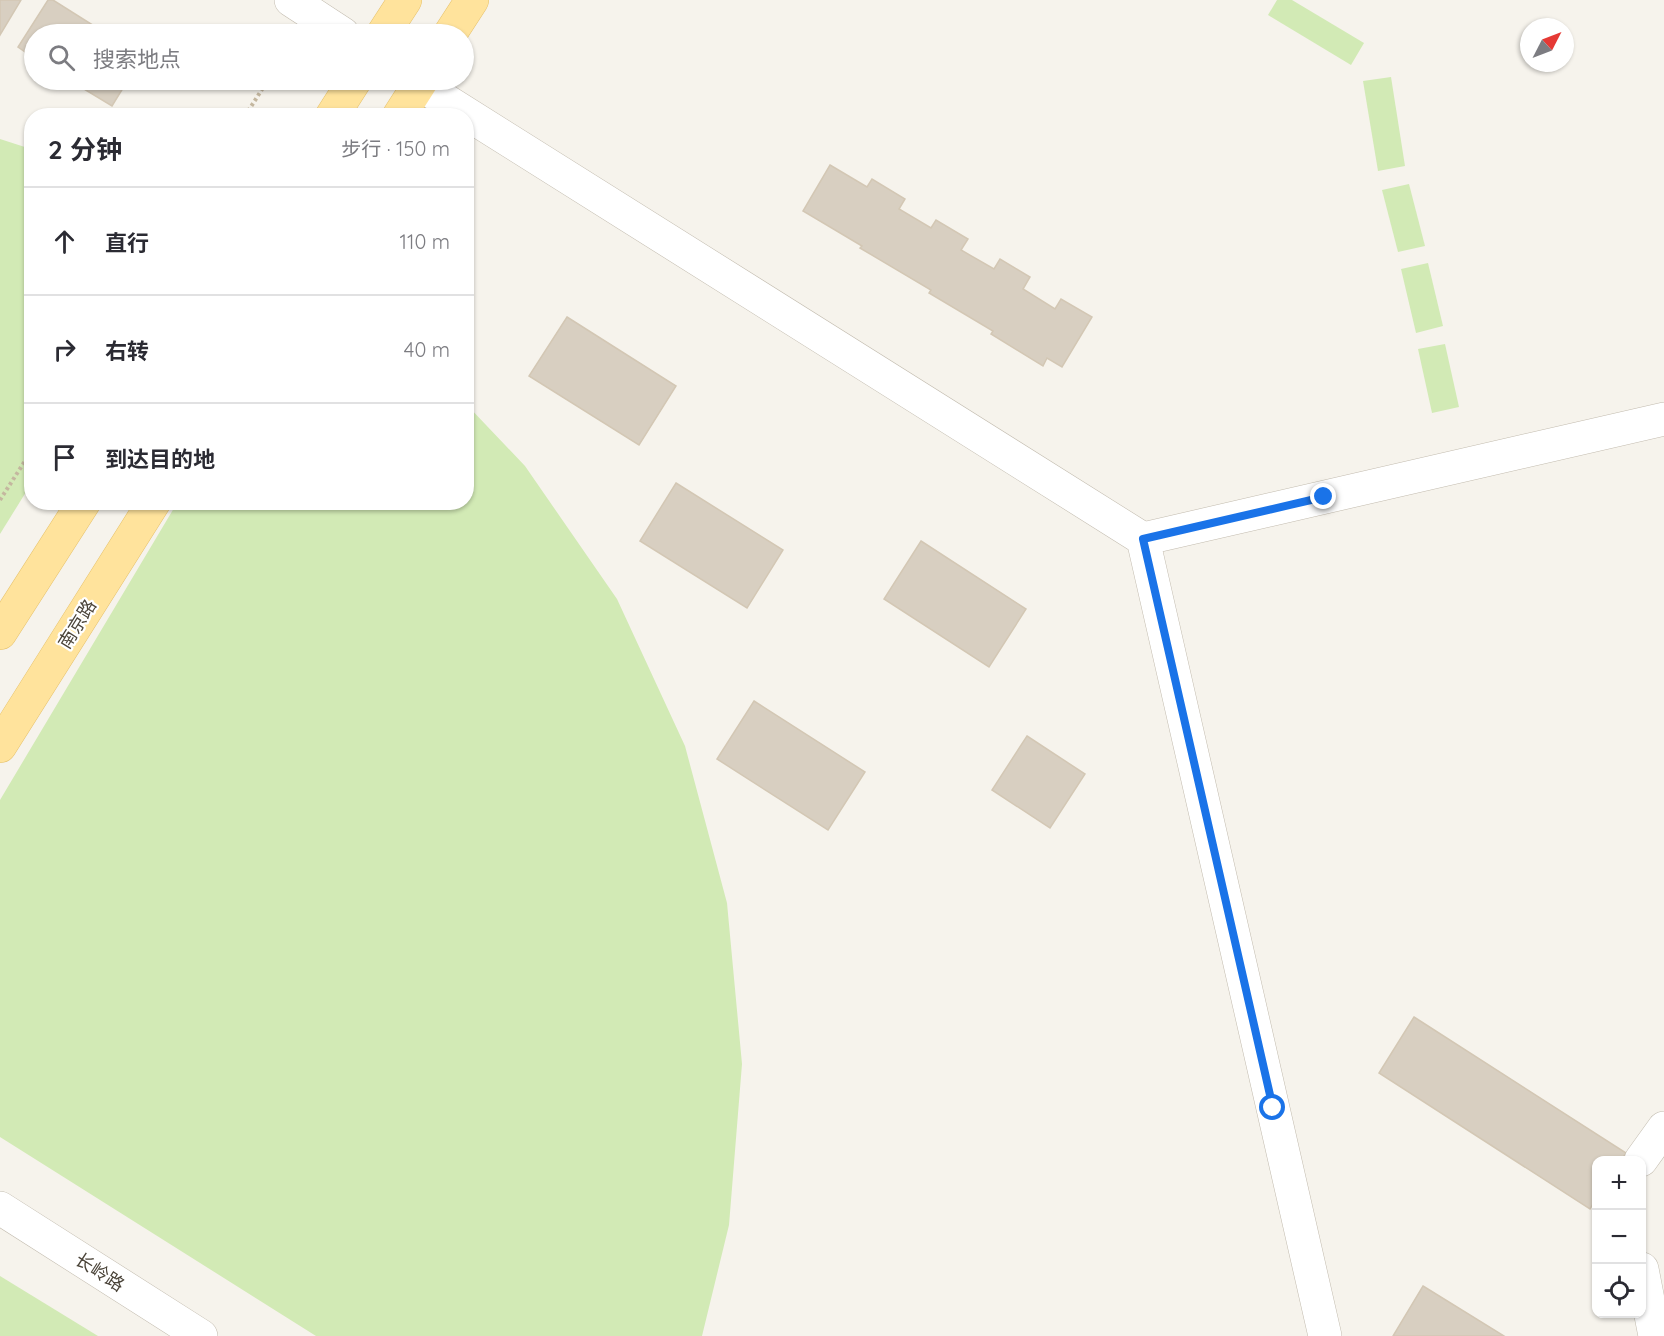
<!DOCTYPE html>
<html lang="zh">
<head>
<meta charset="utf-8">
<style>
	:root { --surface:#fff; --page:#f7f7f7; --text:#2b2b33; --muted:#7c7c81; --line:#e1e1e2 }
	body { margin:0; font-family:Quicksand,"Noto Sans SC",sans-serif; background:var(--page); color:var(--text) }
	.controls { position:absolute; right:18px; bottom:18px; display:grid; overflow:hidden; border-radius:12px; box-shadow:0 2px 4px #0004 }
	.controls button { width:54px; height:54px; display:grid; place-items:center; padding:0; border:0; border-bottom:2px solid var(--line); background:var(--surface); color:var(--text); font:30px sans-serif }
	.compass { position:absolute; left:1520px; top:18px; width:54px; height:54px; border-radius:50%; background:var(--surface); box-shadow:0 2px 4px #0004; rotate:48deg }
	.stop { position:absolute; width:18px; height:18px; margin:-14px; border:4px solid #1a73e8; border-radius:50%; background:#fff }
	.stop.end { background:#1a73e8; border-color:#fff; box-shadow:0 2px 6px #0008 }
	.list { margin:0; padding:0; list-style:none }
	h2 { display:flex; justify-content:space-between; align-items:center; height:78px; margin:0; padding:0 24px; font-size:26px }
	h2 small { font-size:20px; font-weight:400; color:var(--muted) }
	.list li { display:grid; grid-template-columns:39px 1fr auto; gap:18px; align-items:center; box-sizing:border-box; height:108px; padding:0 24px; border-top:2px solid var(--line) }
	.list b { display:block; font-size:22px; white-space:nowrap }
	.list em { font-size:20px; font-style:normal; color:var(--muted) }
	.icon { flex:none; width:33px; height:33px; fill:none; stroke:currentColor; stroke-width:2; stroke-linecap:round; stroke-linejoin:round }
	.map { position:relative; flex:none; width:1664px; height:1336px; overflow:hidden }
	.search { position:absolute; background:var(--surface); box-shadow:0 2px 4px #0004; left:24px; top:24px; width:450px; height:66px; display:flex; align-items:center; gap:15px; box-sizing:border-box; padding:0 21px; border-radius:33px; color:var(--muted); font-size:22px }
	.panel { position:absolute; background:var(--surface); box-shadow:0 2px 4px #0004; left:24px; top:108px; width:450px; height:402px; border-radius:24px }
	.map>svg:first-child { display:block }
	.green { fill:#d2eab5 }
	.building { fill:#d8cfc1; stroke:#d3c7b4; stroke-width:1.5 }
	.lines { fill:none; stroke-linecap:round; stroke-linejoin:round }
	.minor-casing { stroke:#c2bbae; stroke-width:34 }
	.major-casing { stroke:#e6c16a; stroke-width:34 }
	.path { stroke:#c4b79f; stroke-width:4; stroke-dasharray:3 3; stroke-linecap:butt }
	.minor { stroke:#fff; stroke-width:33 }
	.major { stroke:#ffe39c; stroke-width:33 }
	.route { stroke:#1a73e8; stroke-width:8 }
	.labels { text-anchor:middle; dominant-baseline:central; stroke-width:4.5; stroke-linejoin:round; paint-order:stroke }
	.street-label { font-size:18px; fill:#4b4439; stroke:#fff }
</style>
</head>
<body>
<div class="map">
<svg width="1664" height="1336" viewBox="0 0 1664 1336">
	<rect width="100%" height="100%" fill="#f6f3ec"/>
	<!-- green -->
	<g class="green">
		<path d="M1277,0H1292L1364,43L1351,65L1268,15Z"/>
		<path d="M1391,77L1405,166L1378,171L1363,81Z"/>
		<path d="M0,139L31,149V484L0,534Z"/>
		<path d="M1409,184L1425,246L1398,252L1382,190Z"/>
		<path d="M1428,263L1443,326L1416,333L1401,269Z"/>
		<path d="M1445,344L1459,407L1432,413L1418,349Z"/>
		<path d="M467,405L525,466L617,599L685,746L727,903L742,1064L729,1225L702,1336H316L0,1137V800L177,503L466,502Z"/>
		<path d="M0,1276L98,1336H0Z"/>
	</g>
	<!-- building -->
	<g class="building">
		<path d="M0,0H21L0,35Z"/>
		<path d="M48,0H53L107,34H34V58L18,47Z"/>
		<path d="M69,80H128L112,106Z"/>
		<path d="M830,165L867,187L872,179L905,199L899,209L931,228L936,220L968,239L961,250L994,269L1000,259L1030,277L1023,289L1055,309L1061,299L1092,317L1062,367L1047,358L1043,366L991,334L993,331L929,293L931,290L860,248L862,246L803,211Z"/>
		<path d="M567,317L676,386L639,445L529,376Z"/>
		<path d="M676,483L783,550L747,608L640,541Z"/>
		<path d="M921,541L1026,609L989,667L884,599Z"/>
		<path d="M754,701L865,772L828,830L717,759Z"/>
		<path d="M1027,736L1085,774L1050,828L992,790Z"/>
		<path d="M1414,1017L1626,1153L1621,1160H1596V1199L1590,1209L1379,1073Z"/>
		<path d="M1423,1286L1504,1336H1393Z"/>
	</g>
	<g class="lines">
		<!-- minor casing -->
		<g class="minor-casing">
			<g id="minor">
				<path d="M291,0L343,34"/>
				<path d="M413,80L1143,539L1325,1336"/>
				<path d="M1143,539L1664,419"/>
				<path d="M1641,1160L1664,1128"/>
				<path d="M0,1208L201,1336"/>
				<path d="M1642,1269L1655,1336"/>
			</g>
		</g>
		<!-- major casing -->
		<g class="major-casing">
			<g id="major">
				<path d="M383,34L405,0"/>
				<path d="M450,34L472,0"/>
				<path d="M332,116L355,80"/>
				<path d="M399,116L422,80"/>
				<path d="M0,633L84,502"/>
				<path d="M0,746L154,502"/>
			</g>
		</g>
		<!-- path -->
		<g class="path">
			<path d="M245,116L268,80"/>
			<path d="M0,500L32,450"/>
		</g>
		<!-- minor -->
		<use href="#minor" class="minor"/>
		<!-- major -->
		<use href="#major" class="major"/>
	</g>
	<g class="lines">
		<!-- route -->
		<path class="route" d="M1273,1108L1143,539L1324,497"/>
	</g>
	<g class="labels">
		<!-- street labels -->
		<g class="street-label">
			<text transform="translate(77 624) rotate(-58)">南京路</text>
			<text transform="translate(100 1272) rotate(33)">长岭路</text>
		</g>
	</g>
</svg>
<div class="controls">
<button>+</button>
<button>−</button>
<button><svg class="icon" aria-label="locate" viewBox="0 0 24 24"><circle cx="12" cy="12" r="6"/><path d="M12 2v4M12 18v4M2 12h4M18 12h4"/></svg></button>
</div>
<svg class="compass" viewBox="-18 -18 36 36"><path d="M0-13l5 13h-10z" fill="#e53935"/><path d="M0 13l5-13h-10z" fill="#7c7c81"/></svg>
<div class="stop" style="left:1273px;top:1108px"></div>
<div class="stop end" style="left:1324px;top:497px"></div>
<div class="search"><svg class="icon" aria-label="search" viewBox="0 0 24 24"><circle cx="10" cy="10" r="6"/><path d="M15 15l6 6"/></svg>搜索地点</div>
<section class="panel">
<h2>2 分钟<small>步行 · 150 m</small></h2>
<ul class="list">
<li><svg class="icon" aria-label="ahead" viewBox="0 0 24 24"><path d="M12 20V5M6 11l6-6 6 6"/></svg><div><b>直行</b></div><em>110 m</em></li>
<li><svg class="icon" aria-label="right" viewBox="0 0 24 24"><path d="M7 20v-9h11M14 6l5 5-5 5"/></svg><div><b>右转</b></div><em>40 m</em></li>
<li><svg class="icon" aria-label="arrive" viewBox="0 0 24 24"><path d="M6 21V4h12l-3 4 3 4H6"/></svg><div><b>到达目的地</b></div></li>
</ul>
</section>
</div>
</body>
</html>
